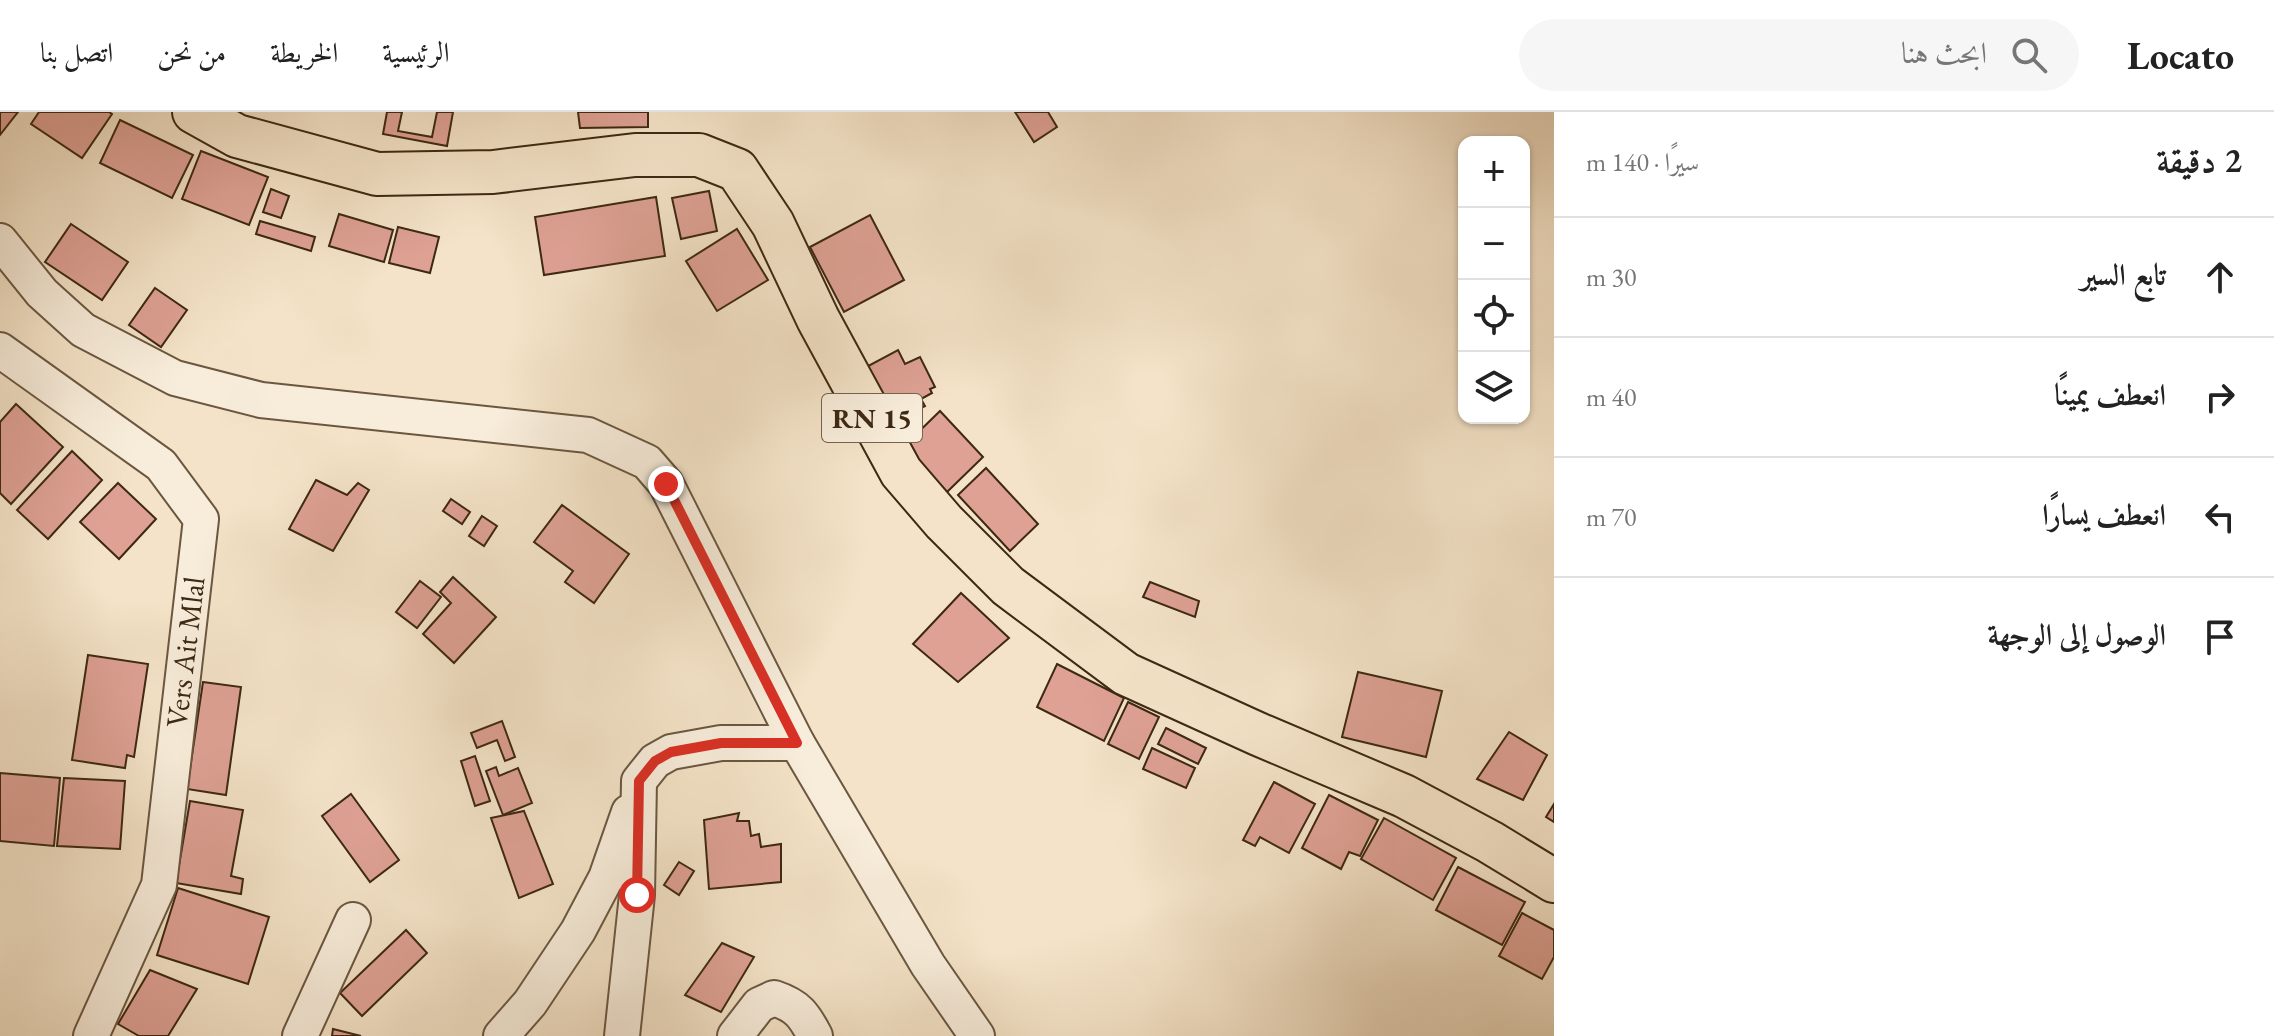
<!DOCTYPE html>
<html lang="ar">
<head>
<meta charset="utf-8">
<style>
	:root { --surface:#fff; --page:#f6f6f6; --text:#222; --muted:#767676; --line:#e0e0e0 }
	body { margin:0; font-family:"EB Garamond",Amiri,serif; background:var(--page); color:var(--text); direction:rtl }
	.controls { position:absolute; right:24px; top:24px; display:grid; overflow:hidden; border-radius:16px; box-shadow:0 2px 6px #0004 }
	.controls button { width:72px; height:72px; display:grid; place-items:center; padding:0; border:0; border-bottom:2px solid var(--line); background:var(--surface); color:var(--text); font:40px sans-serif }
	.stop { position:absolute; width:24px; height:24px; margin:-18px; border:6px solid #d93025; border-radius:50%; background:#fff }
	.stop.end { background:#d93025; border-color:#fff; box-shadow:0 2px 8px #0008 }
	.list { margin:0; padding:0; list-style:none }
	h2 { display:flex; justify-content:space-between; align-items:center; height:104px; margin:0; padding:0 32px; font-size:34px }
	h2 small { font-size:26px; font-weight:400; color:var(--muted) }
	.list li { display:grid; grid-template-columns:52px 1fr auto; gap:24px; align-items:center; box-sizing:border-box; height:120px; padding:0 32px; border-top:2px solid var(--line) }
	.list b { display:block; font-size:30px; white-space:nowrap }
	.list em { font-size:26px; font-style:normal; color:var(--muted) }
	.icon { flex:none; width:44px; height:44px; fill:none; stroke:currentColor; stroke-width:2; stroke-linecap:round; stroke-linejoin:round }
	.map { position:relative; flex:none; width:1554px; height:924px; overflow:hidden; direction:ltr }
	header { display:flex; align-items:center; gap:48px; box-sizing:border-box; height:112px; padding:0 40px; background:var(--surface); border-bottom:2px solid var(--line) }
	header strong { font-size:38px }
	nav { display:flex; gap:44px; margin-inline-start:auto; font-size:28px }
	.search { width:560px; height:72px; background:var(--page); display:flex; align-items:center; gap:20px; box-sizing:border-box; padding:0 28px; border-radius:44px; color:var(--muted); font-size:30px }
	main { display:flex }
	aside { flex:1; background:var(--surface) }
	.map>svg:first-child { display:block }
	.building { fill:#dea194; stroke:#3d2813; stroke-width:2 }
	.lines { fill:none; stroke-linecap:round; stroke-linejoin:round }
	.minor-casing { stroke:#6b5740; stroke-width:38 }
	.major-casing { stroke:#3d2813; stroke-width:46 }
	.minor { stroke:#f8eddb; stroke-width:34 }
	.major { stroke:#f4e3c8; stroke-width:42 }
	.route { stroke:#d93025; stroke-width:10 }
	.labels { text-anchor:middle; dominant-baseline:central; stroke-width:6; stroke-linejoin:round; paint-order:stroke }
	.shield { fill:#f8eddb; stroke:#75634f; stroke-width:2 }
	.shield-label { font-size:28px; font-weight:bold; fill:#3d2813 }
	.street-label { font-size:30px; fill:#3d2813; stroke:#f8eddb }
</style>
</head>
<body>
<header>
<strong>Locato</strong>
<div class="search"><svg class="icon" aria-label="search" viewBox="0 0 24 24"><circle cx="10" cy="10" r="6"/><path d="M15 15l6 6"/></svg>ابحث هنا</div>
<nav><a>الرئيسية</a><a>الخريطة</a><a>من نحن</a><a>اتصل بنا</a></nav>
</header>
<main>
<aside>
<h2>2 دقيقة<small>سيرًا · 140 m</small></h2>
<ul class="list">
<li><svg class="icon" aria-label="ahead" viewBox="0 0 24 24"><path d="M12 20V5M6 11l6-6 6 6"/></svg><div><b>تابع السير</b></div><em>30 m</em></li>
<li><svg class="icon" aria-label="right" viewBox="0 0 24 24"><path d="M7 20v-9h11M14 6l5 5-5 5"/></svg><div><b>انعطف يمينًا</b></div><em>40 m</em></li>
<li><svg class="icon" aria-label="left" viewBox="0 0 24 24"><path d="M17 20v-9H6M10 6l-5 5 5 5"/></svg><div><b>انعطف يسارًا</b></div><em>70 m</em></li>
<li><svg class="icon" aria-label="arrive" viewBox="0 0 24 24"><path d="M6 21V4h12l-3 4 3 4H6"/></svg><div><b>الوصول إلى الوجهة</b></div></li>
</ul>
</aside>
<div class="map">
<svg width="1554" height="924" viewBox="0 0 1554 924">
	<rect width="100%" height="100%" fill="#f4e3c8"/>
	<filter id="stains"><feTurbulence type="fractalNoise" baseFrequency=".0025" numOctaves="4"/><feColorMatrix values="0 0 0 0 .2 0 0 0 0 .09 0 0 0 0 .02 0 0 0 .5 -.17"/></filter>
	<radialGradient id="worn" r=".72"><stop offset=".6" stop-color="#630" stop-opacity="0"/><stop offset="1" stop-color="#630" stop-opacity=".3"/></radialGradient>
	<!-- building -->
	<g class="building">
		<path d="M0,0H18L0,23Z"/>
		<path d="M39,0H109L112,2L82,46L31,12Z"/>
		<path d="M387,0H402L398,19L432,25L437,0H453L447,34L383,22Z"/>
		<path d="M578,0H648V15L580,16Z"/>
		<path d="M1015,0H1048L1057,15L1034,30Z"/>
		<path d="M120,8L193,43L172,86L100,51Z"/>
		<path d="M201,39L268,65L249,113L182,87Z"/>
		<path d="M271,77L289,84L281,106L263,100Z"/>
		<path d="M709,79L717,119L681,127L672,86Z"/>
		<path d="M656,85L665,144L544,163L535,105Z"/>
		<path d="M339,102L393,118L384,150L329,134Z"/>
		<path d="M870,103L904,168L844,200L810,135Z"/>
		<path d="M260,109L315,125L311,139L256,122Z"/>
		<path d="M71,112L128,150L102,188L45,150Z"/>
		<path d="M398,115L439,125L430,161L389,151Z"/>
		<path d="M737,117L768,168L717,199L686,149Z"/>
		<path d="M155,176L187,198L161,235L129,213Z"/>
		<path d="M898,238L905,252L920,245L935,275L930,277L932,281L921,287L925,294L885,314L857,260Z"/>
		<path d="M16,292L63,335L11,392L0,381V310Z"/>
		<path d="M940,299L983,345L947,380L903,335Z"/>
		<path d="M72,339L102,368L48,427L17,398Z"/>
		<path d="M986,356L1038,412L1010,439L958,383Z"/>
		<path d="M316,368L347,383L358,371L369,378L333,439L289,417Z"/>
		<path d="M118,371L156,407L119,447L80,410Z"/>
		<path d="M451,387L470,400L462,412L443,399Z"/>
		<path d="M562,393L629,442L594,491L565,470L573,459L534,430Z"/>
		<path d="M482,404L497,414L484,434L469,424Z"/>
		<path d="M453,465L496,505L454,551L423,522L451,491L440,480Z"/>
		<path d="M420,469L441,485L417,516L396,500Z"/>
		<path d="M1150,470L1199,489L1195,505L1143,485Z"/>
		<path d="M961,481L1009,526L958,570L913,532Z"/>
		<path d="M88,543L148,552L134,645L127,643L125,656L72,648Z"/>
		<path d="M1057,552L1124,586L1104,629L1037,595Z"/>
		<path d="M1358,560L1442,579L1426,645L1342,625Z"/>
		<path d="M203,570L241,575L226,683L187,677Z"/>
		<path d="M1128,590L1159,605L1139,647L1108,632Z"/>
		<path d="M502,609L515,645L505,649L497,628L477,636L471,621Z"/>
		<path d="M1166,616L1206,636L1198,652L1158,632Z"/>
		<path d="M1509,620L1547,643L1523,688L1477,667Z"/>
		<path d="M1152,636L1195,656L1186,676L1143,657Z"/>
		<path d="M475,644L490,689L475,694L461,649Z"/>
		<path d="M496,655L499,664L518,656L532,691L503,703L486,659Z"/>
		<path d="M0,661L60,666L54,734L0,729Z"/>
		<path d="M64,666L125,669L120,737L57,734Z"/>
		<path d="M1274,670L1315,692L1289,741L1260,725L1255,734L1243,728Z"/>
		<path d="M351,682L399,748L370,770L322,704Z"/>
		<path d="M1329,683L1378,708L1360,744L1349,740L1341,757L1302,736Z"/>
		<path d="M190,689L243,698L231,764L243,767L241,782L176,771Z"/>
		<path d="M1554,692V710L1546,705Z"/>
		<path d="M524,699L553,772L519,786L491,706Z"/>
		<path d="M739,701L737,709H749L751,724L759,722L761,735L781,732V770L709,777L704,708Z"/>
		<path d="M1384,706L1456,746L1433,788L1361,747Z"/>
		<path d="M679,750L694,759L679,783L664,773Z"/>
		<path d="M1458,755L1525,790L1502,833L1436,798Z"/>
		<path d="M178,776L269,805L248,872L157,843Z"/>
		<path d="M1522,801L1554,818V845L1542,867L1499,844Z"/>
		<path d="M406,818L427,841L362,904L340,881Z"/>
		<path d="M722,831L754,845L721,900L685,883Z"/>
		<path d="M150,858L197,877L168,924H139L118,912Z"/>
		<path d="M333,917L361,924H332Z"/>
	</g>
	<g class="lines">
		<!-- minor casing -->
		<g class="minor-casing">
			<g id="minor">
				<path d="M0,129L42,181L83,218L175,266L261,288L588,323L647,350L666,372L797,631L928,853L977,924"/>
				<path d="M0,238L161,353L201,407L159,773L91,924"/>
				<path d="M300,924L353,808"/>
				<path d="M501,924L530,891L578,819L606,766L629,700"/>
				<path d="M622,924L637,783L639,669L655,649L671,640L721,631H797"/>
				<path d="M735,924L759,893L774,886C798,894 804,903 815,924"/>
			</g>
		</g>
		<!-- major casing -->
		<g class="major-casing">
			<path id="major" d="M194,0L237,24L377,62L493,60L635,43H699L737,58L773,112L818,207L901,360L944,410L1008,474L1126,562L1258,622L1404,684L1490,730L1554,769"/>
		</g>
		<!-- minor -->
		<use href="#minor" class="minor"/>
		<!-- major -->
		<use href="#major" class="major"/>
	</g>
	<g class="lines">
		<!-- route -->
		<path class="route" d="M637,783L639,669L655,649L671,640L721,631H797L666,372"/>
	</g>
	<g class="labels">
		<!-- shield labels -->
		<rect class="shield" x="822" y="282" width="100" height="48" rx="6"/>
		<g class="shield-label">
			<text x="872" y="306">RN 15</text>
		</g>
		<!-- street labels -->
		<g class="street-label">
			<text transform="translate(185 540) rotate(-83)">Vers Ait Mlal</text>
		</g>
	</g>
	<rect width="100%" height="100%" filter="url(#stains)"/>
	<rect width="100%" height="100%" fill="url(#worn)"/>
</svg>
<div class="controls">
<button>+</button>
<button>−</button>
<button><svg class="icon" aria-label="locate" viewBox="0 0 24 24"><circle cx="12" cy="12" r="6"/><path d="M12 2v4M12 18v4M2 12h4M18 12h4"/></svg></button>
<button><svg class="icon" aria-label="layers" viewBox="0 0 24 24"><path d="M12 4l9 5-9 5-9-5zM3 14l9 5 9-5"/></svg></button>
</div>
<div class="stop" style="left:637px;top:783px"></div>
<div class="stop end" style="left:666px;top:372px"></div>
</div>
</main>
</body>
</html>
